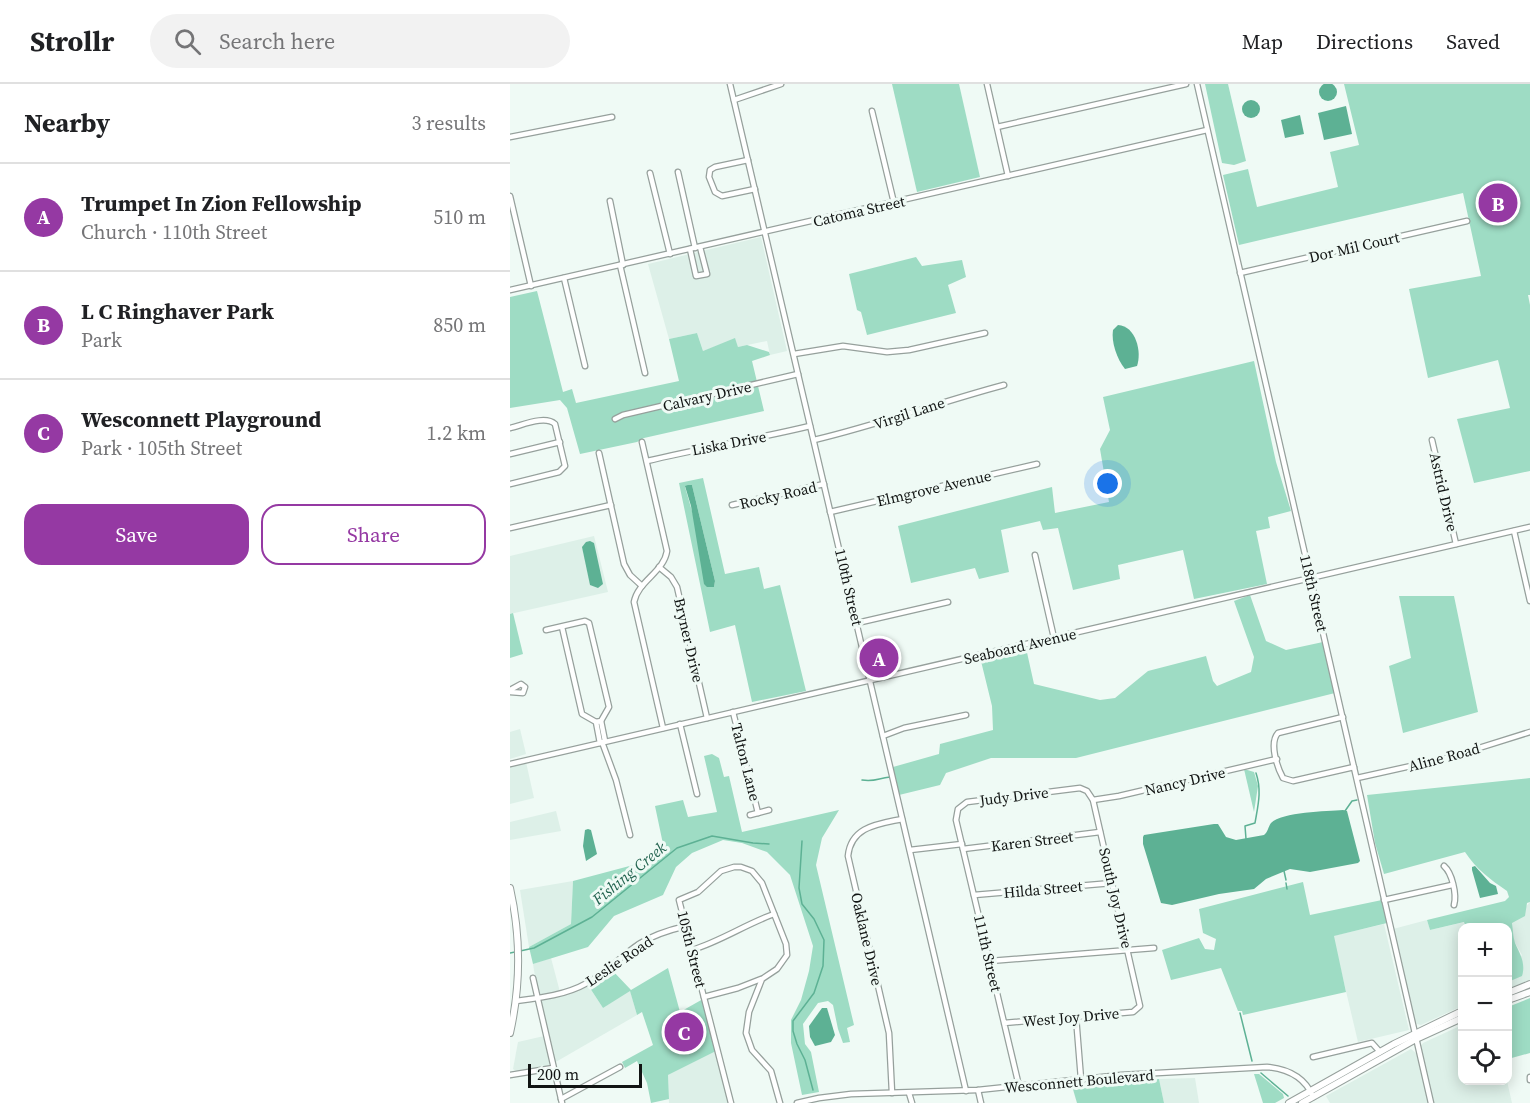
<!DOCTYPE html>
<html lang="en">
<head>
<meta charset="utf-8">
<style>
	:root { --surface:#fff; --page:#f2f2f2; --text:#202124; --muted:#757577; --line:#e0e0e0; --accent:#9539a3 }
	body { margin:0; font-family:"Source Serif 4",serif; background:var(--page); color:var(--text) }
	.controls { position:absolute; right:18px; bottom:18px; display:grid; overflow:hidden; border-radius:12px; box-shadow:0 3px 15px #0003 }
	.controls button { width:54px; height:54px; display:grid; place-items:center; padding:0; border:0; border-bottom:2px solid var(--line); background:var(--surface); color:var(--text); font:30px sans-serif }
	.scale { position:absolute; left:18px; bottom:15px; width:114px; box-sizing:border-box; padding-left:6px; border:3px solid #111413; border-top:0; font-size:16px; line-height:21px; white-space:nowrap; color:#111413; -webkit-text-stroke:4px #effaf5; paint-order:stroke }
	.you { position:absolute; left:598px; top:400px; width:21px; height:21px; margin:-15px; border:4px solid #fff; border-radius:50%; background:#1a73e8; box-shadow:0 0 0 9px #1a73e833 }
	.badge { display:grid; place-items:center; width:39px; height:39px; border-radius:50%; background:var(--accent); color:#fff; font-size:20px; font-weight:700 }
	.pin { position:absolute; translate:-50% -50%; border:3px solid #fff; box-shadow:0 2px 6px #0006 }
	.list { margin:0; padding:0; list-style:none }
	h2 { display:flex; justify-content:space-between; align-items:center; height:78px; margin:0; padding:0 24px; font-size:26px }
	h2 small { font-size:20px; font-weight:400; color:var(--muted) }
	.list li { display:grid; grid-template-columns:39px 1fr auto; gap:18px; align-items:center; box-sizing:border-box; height:108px; padding:0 24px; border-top:2px solid var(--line) }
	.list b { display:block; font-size:22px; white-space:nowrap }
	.list p { margin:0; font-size:20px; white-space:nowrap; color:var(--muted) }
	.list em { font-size:20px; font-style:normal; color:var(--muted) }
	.actions { display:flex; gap:12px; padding:18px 24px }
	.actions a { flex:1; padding:14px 0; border:2px solid var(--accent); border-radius:18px; text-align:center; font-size:21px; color:var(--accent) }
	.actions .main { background:var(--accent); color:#fff }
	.icon { flex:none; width:33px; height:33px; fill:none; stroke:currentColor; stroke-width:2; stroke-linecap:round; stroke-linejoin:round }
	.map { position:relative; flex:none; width:1020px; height:1019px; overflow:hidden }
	header { display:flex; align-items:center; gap:36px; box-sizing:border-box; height:84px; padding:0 30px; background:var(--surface); border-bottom:2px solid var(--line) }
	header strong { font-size:28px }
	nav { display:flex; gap:33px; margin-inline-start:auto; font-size:21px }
	.search { width:420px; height:54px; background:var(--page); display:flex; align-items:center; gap:15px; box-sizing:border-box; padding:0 21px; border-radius:33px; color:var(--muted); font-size:22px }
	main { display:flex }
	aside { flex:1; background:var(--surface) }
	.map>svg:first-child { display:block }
	.built { fill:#ddf0e8 }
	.green { fill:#9edcc4; fill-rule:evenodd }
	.water { fill:#5db194 }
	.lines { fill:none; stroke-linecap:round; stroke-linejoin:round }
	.stream { stroke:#5db194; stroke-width:1.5 }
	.minor-casing { stroke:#96a09c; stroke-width:7 }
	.major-casing { stroke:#96a09c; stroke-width:8 }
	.minor { stroke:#fff; stroke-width:4.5 }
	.major { stroke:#fff; stroke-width:6 }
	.labels { text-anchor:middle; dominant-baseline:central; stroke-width:6; stroke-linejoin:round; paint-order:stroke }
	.street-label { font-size:15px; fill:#111413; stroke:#effaf5 }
	.water-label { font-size:16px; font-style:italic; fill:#22634f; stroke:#effaf5 }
</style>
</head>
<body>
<header>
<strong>Strollr</strong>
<div class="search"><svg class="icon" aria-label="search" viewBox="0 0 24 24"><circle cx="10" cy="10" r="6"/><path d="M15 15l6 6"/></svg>Search here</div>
<nav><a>Map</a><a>Directions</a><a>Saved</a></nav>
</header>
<main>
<aside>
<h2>Nearby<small>3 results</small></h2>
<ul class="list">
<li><span class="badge">A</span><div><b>Trumpet In Zion Fellowship</b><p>Church · 110th Street</p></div><em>510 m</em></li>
<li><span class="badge">B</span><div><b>L C Ringhaver Park</b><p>Park</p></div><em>850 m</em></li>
<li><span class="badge">C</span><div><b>Wesconnett Playground</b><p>Park · 105th Street</p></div><em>1.2 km</em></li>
</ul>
<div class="actions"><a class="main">Save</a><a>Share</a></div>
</aside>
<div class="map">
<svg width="1020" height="1019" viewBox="0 0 1020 1019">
	<rect width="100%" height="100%" fill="#effaf5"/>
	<!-- built -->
	<g class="built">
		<path d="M251,153L277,267L260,271L257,257L228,263L225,255L193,267L187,249L159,255L138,180Z"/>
		<path d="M84,452L98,508L0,530V472Z"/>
		<path d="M10,645L16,670L0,675V648Z"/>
		<path d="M16,678L24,714L0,720V683Z"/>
		<path d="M46,727L51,747L0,756V738Z"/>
		<path d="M63,797L61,840L19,863L10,806Z"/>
		<path d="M1020,818V896L998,905V896L1012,871L1004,857L1002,838Z"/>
		<path d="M917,836L920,846L955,838L956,843L952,844V922L911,941L907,940L904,935L883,845Z"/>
		<path d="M874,840L899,946L848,958L823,852Z"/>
		<path d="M41,874L50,908L31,912L28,911L23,880Z"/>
		<path d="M78,901L93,924L120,906L127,931L44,979L30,917Z"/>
		<path d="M952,941V996L997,997L1002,1019H924L911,962L913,959Z"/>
		<path d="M34,952L40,979L37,984L8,988L3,985L8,958Z"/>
		<path d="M901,965L908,971L919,1019H820L816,1012Z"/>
		<path d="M206,967L218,1019H159L158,991Z"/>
		<path d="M685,994L689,1019H654L649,995Z"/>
	</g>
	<!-- green -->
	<g class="green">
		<path d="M382,0H449L470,93L407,108Z"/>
		<path d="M695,0H718L736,77L724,81L712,79Z"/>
		<path d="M834,0H1020V211H1018L1020,221V387L964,399L947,335L1000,324L988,276L918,294L899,205L971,192L953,109L729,161L713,91L738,85L747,123L828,103L820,68L849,61Z"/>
		<path d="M406,173L412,182L452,176L456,193L438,201L446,229L357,251L351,228L347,226L339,190Z"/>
		<path d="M27,207L53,308L62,305L66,319L169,297L159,255L187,249L193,267L225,254L228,263L237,261L259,268L260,271L242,277L254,327L134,354L127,358L70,370L57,324L50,316L0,324V213Z"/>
		<path d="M744,277L766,378L781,427L758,433L760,444L746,447L757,500L684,515L673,466L608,481L610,495L563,506L548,444L533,446L530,437L491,446L499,488L469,495L465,484L401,499L388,442L542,403L545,429L599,418L590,365L600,346L593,313Z"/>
		<path d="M193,394L215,490L249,483L254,505L270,501L296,607L242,618L225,541L200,548L169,399ZM182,401L205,497L204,503L175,403Z"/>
		<path d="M740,511L756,557L776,566L813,558L825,609L566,674H481L436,689L430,701L389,711L383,683L429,670L430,660L483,646L482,622L470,573L516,564L524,600L590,616L605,614L638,587L696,572L703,597L707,602L741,588L744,573L724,517Z"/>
		<path d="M889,512H944L968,628L893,649L879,582L901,574Z"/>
		<path d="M3,529L13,570L0,574V530Z"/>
		<path d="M202,670L209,674L214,693L219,692L232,748L329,726L312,754L306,781L344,941L337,944L340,958L333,959L328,945L323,921L318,917L308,919L293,940L295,960L301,968L309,1008L292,1011L281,959V936L291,916L299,887L303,862L280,791L257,768L232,759L213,756L182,769L166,783L153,811L104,832L78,863L23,880L19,863L61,840L63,797L127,780L153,760L145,722L173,716L178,733L207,728L194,672Z"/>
		<path d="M734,685L744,688L748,702L744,728Z"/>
		<path d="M1020,694V818L1017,819L1015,832L1002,839C1003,845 1003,853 1005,859C1010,870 1016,879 1012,892L998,898V844L956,843L954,838L920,846L917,836L995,817L999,813L997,807C981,796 966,785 955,768L874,790L865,759L857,711Z"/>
		<path d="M793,798L800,831L872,816L877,839L824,852L836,908L733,931L732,927H728L711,884L661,896L652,866L689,854L695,865L704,866L706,855L693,849L689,825Z"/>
		<path d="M158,884L170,928L193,915L206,967L158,991L159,1015L141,1019L137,999L127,977L115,984L112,978L143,961L132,928L127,931L120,907L93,924L78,901L101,885L121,906Z"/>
		<path d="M1020,914V969L998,975V923Z"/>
		<path d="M744,990H749L773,1010L774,1014L765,1019H753Z"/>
		<path d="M649,995L654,1019H567L562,1002Z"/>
	</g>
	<!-- water -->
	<g class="water">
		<circle cx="818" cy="8" r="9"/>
		<circle cx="741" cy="25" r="9"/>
		<path d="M836,22L842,50L814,56L808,29Z"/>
		<path d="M790,31L794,50L775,54L771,36Z"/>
		<path d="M608,241C626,242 632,268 627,282L615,285C607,275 601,258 603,246Z"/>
		<path d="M178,401H182L205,497L204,503H197L194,500L181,422L175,402Z"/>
		<path d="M80,457L84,459L93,500L88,504L80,501L72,463L76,458Z"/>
		<path d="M833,726L837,727L850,777L848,779L800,788L780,785L756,795L744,805L709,810L662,821L651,819L633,760V753L634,751L704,740H708L716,753L726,756L754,751C758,748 758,743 761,739C772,728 817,727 833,726Z"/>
		<path d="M78,745L81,746L87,770L76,777L73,762L75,746Z"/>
		<path d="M965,782L980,799L986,802L988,810L970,814L962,786V783Z"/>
		<path d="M312,924H317L325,951L321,958L305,962L300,953L299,942Z"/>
	</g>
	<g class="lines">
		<!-- stream -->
		<g class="stream">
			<path d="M352,696C366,698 368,694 380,693"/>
			<path d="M835,727L842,717L847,716"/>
			<path d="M736,755L735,742L745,739C748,721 752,707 746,689"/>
			<path d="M292,757L289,804L292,820L304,835L314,856L313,882L304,909L283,937V947L287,960L295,976L303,1006"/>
			<path d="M774,787L776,796"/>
			<path d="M776,799L777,805"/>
			<path d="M10,867L24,864L82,833L167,764L202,752L243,759L259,760"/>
			<path d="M0,869L5,868"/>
			<path d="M730,929L742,977"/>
			<path d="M751,989L778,1012"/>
		</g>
		<!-- minor casing -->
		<g class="minor-casing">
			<g id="minor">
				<path d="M220,0L456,1007"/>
				<path d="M477,0L498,92"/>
				<path d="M687,0L921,1019"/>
				<path d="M224,16L271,0"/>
				<path d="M362,27L384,119"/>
				<path d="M487,43L676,0"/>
				<path d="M0,53L102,33"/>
				<path d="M238,76L205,83L200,86L199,93L205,108L212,112L245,105"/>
				<path d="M168,88L185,164"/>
				<path d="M140,89L160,170"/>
				<path d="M0,112L21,202"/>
				<path d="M100,117L113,181"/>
				<path d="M180,165L186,192L197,190L190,163"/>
				<path d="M110,181L135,289"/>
				<path d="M730,189L957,137"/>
				<path d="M54,194L75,282"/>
				<path d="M0,206L697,46"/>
				<path d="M284,270L333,262L377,268L399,266L475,249"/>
				<path d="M105,335L113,331L288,290"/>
				<path d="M0,344C13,341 35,331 45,340L55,382L49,388L0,400"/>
				<path d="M304,356C368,341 430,318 494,301"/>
				<path d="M922,356L946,460"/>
				<path d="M132,358L157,467C154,488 128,497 124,518L153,644"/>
				<path d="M89,369L114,480L120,491L132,502"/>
				<path d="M0,370L50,358"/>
				<path d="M137,377C192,364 246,355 300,342"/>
				<path d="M222,421L314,400"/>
				<path d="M320,428L527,380"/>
				<path d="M0,444L101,421"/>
				<path d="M1004,447L1020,517"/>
				<path d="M525,471L544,554"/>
				<path d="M149,483L161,493L167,503L197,634"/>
				<path d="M347,539L438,518"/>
				<path d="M52,543L72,630L86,638L90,659"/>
				<path d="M36,546L75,537L79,539L99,623L91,637L86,638"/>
				<path d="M0,606L11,600L15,603L13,609L0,608"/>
				<path d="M223,628L248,729"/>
				<path d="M833,633L768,649C759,659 767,683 773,694L783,697L844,683"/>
				<path d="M91,637L95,657"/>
				<path d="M170,640L187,710"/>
				<path d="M373,652L394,644L456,631"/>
				<path d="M92,658L106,696L120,751"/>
				<path d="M0,680L1020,443"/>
				<path d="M847,694L937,674L1020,648"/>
				<path d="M583,716L609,712L767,675"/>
				<path d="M240,731L259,726"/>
				<path d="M453,765L590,748"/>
				<path d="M400,766L452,760"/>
				<path d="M934,782C942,789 947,810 944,821"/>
				<path d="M464,811L602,799"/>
				<path d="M874,816L942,801"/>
				<path d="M182,866C211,857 236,840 264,830"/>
				<path d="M480,877L644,864"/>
				<path d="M23,894L52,1019"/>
				<path d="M194,913L228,904L251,895"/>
				<path d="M6,917C30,914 56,911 77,899C96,889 111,872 129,860C143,851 159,846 176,842"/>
				<path d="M566,933L571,995"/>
				<path d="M494,939L623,928L630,922L583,716L577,707L570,704L457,718L448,725L446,736L509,1002"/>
				<path d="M803,973L862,959L870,968"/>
				<path d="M0,991L43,984"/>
				<path d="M1020,993V996"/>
				<path d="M468,1006L471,1019"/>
				<path d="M382,1009L379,949L338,772C341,742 369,740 392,735"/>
				<path d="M399,1009L402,1019"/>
				<path d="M51,1015L110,983"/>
				<path d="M221,1019L169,816L188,808L211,787L224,783H231L242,787L252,799L276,860L277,871L267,885L252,895L239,928L236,949L242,966L261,987L270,1019"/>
				<path d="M287,1019L309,1014L341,1010L468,1006L611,991L757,983C778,985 795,993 803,1013"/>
			</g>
		</g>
		<!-- major casing -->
		<g class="major-casing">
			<g id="major">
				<path d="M0,804C11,853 11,900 0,949"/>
				<path d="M998,909L1020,900"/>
				<path d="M998,916L1020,908"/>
				<path d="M779,1019L884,960L952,927"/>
				<path d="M792,1019L906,955L952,934"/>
			</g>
		</g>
		<!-- minor -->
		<use href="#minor" class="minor"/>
		<!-- major -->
		<use href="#major" class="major"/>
	</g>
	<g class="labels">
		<!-- street labels -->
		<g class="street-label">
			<text transform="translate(349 127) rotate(-13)">Catoma Street</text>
			<text transform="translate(844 163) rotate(-13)">Dor Mil Court</text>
			<text transform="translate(197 312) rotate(-13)">Calvary Drive</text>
			<text transform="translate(399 329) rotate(-18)">Virgil Lane</text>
			<text transform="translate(219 359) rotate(-11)">Liska Drive</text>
			<text transform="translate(424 404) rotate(-13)">Elmgrove Avenue</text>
			<text transform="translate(934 408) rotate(77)">Astrid Drive</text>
			<text transform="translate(268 411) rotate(-13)">Rocky Road</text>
			<text transform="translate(339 503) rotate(77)">110th Street</text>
			<text transform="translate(804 509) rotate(77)">118th Street</text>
			<text transform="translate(179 556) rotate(77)">Bryner Drive</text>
			<text transform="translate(510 562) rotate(-13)">Seaboard Avenue</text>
			<text transform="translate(934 673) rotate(-15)">Aline Road</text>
			<text transform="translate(236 678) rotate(76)">Talton Lane</text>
			<text transform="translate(675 697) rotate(-13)">Nancy Drive</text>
			<text transform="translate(504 712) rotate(-7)">Judy Drive</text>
			<text transform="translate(522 757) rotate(-7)">Karen Street</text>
			<text transform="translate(533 805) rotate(-5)">Hilda Street</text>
			<text transform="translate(606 814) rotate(77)">South Joy Drive</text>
			<text transform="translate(357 855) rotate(77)">Oaklane Drive</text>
			<text transform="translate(182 865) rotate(76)">105th Street</text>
			<text transform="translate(478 869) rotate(77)">111th Street</text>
			<text transform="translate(109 877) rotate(-34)">Leslie Road</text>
			<text transform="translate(561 933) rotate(-5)">West Joy Drive</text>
			<text transform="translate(569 997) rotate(-5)">Wesconnett Boulevard</text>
		</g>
		<!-- water labels -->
		<g class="water-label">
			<text transform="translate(119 789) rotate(-39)">Fishing Creek</text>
		</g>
	</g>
</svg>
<div class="controls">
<button>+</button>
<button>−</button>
<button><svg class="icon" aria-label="locate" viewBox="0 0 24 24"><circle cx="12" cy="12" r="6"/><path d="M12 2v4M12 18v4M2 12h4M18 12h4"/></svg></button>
</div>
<div class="scale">200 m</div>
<div class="you"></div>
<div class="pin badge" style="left:369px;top:574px">A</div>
<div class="pin badge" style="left:988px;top:119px">B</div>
<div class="pin badge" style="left:174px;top:948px">C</div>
</div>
</main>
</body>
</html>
